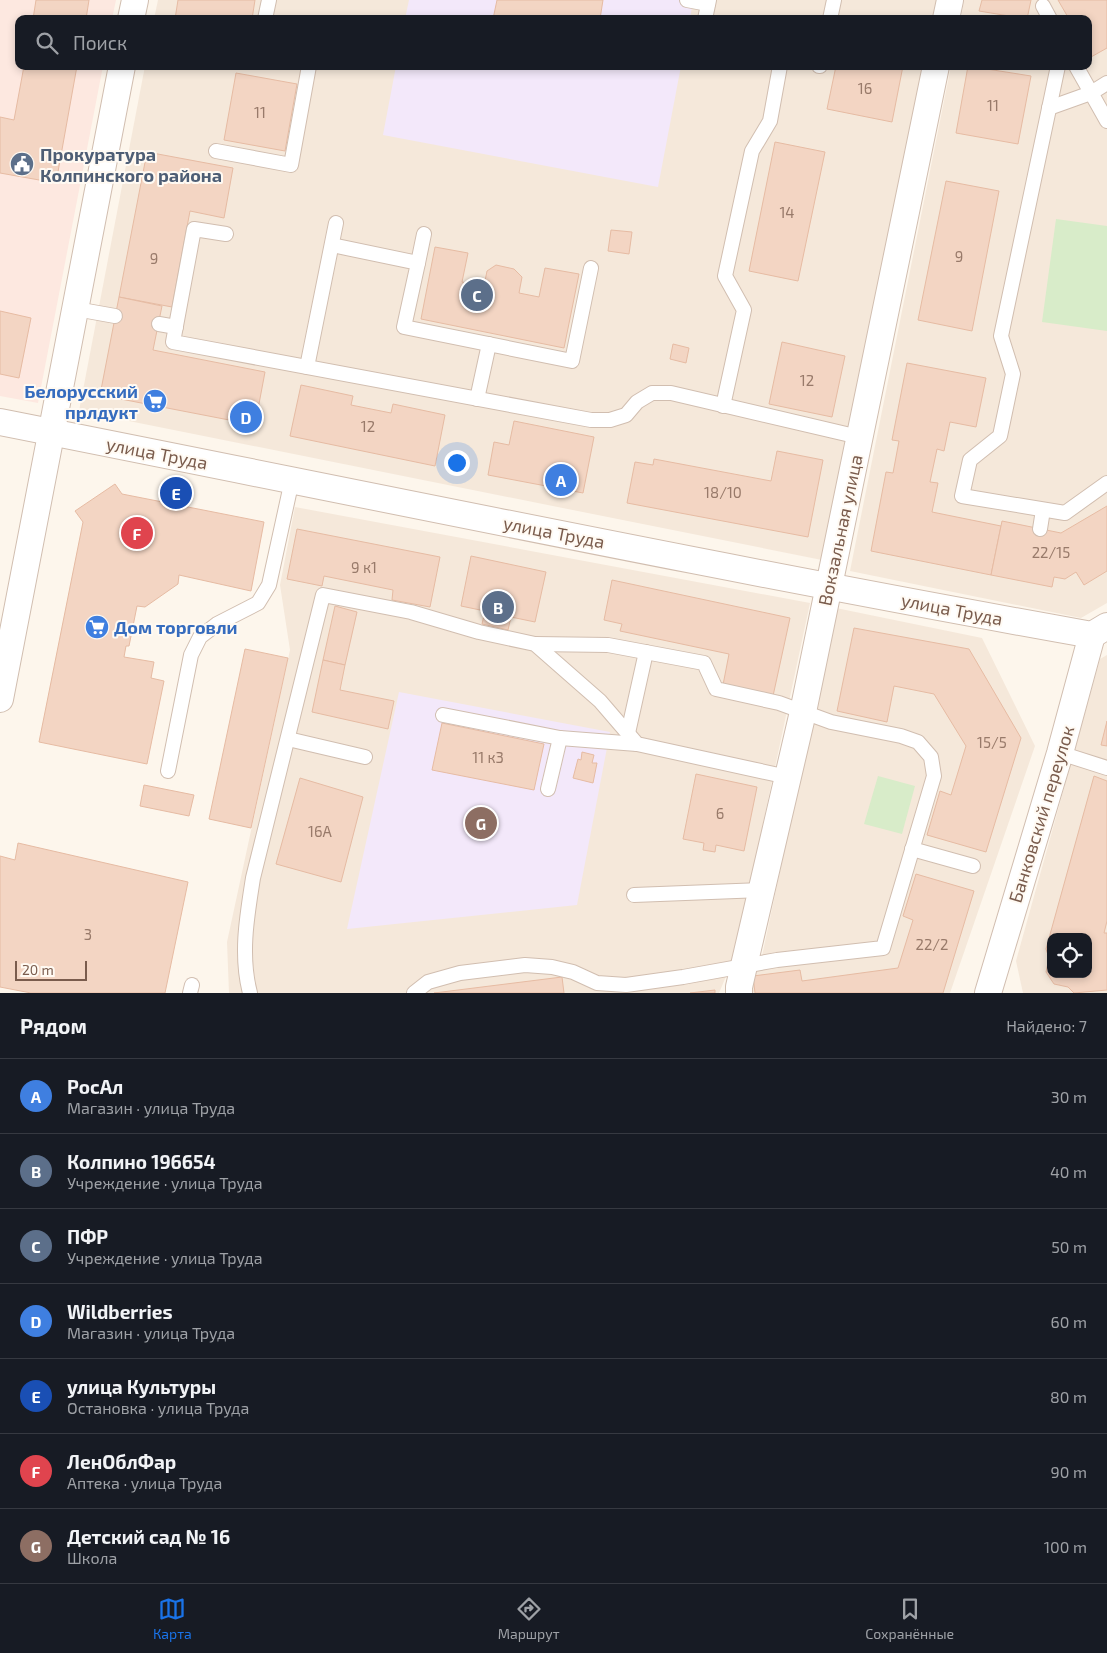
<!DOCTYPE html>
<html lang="ru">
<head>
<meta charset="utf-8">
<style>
	:root { --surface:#171b24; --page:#242831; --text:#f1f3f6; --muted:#9ea1a6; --line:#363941; --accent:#1a73e8 }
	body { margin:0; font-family:"Exo 2",sans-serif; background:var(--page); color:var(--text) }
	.controls { position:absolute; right:15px; bottom:15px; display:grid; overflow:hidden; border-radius:10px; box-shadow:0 2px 8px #0003 }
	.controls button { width:45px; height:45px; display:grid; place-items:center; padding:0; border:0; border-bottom:1px solid var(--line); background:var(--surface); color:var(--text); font:25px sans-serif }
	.scale { position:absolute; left:15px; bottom:12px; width:72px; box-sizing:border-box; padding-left:5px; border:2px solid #7a5c4d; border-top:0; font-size:14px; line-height:18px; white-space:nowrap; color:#7a5c4d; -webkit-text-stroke:4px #fffaf3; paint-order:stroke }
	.you { position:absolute; left:456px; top:462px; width:18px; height:18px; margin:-12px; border:4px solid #fff; border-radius:50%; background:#1a73e8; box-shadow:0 0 0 8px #1a73e833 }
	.badge { display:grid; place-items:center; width:32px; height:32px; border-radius:50%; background:var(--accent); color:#fff; font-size:16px; font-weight:700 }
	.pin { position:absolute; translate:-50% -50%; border:2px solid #fff; box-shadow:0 1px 5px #0006 }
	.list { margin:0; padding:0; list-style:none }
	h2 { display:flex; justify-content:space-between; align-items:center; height:65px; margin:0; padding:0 20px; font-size:21px }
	h2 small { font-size:16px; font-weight:400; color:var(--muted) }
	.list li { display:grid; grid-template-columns:32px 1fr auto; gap:15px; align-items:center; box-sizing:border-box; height:75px; padding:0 20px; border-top:1px solid var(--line) }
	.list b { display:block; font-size:19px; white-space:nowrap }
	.list p { margin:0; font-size:16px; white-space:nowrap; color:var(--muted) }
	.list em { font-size:16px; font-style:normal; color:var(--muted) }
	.icon { flex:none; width:28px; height:28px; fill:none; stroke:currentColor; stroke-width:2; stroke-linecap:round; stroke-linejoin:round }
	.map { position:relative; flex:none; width:1107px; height:993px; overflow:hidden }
	.search { position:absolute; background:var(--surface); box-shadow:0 2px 8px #0003; left:15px; right:15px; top:15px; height:55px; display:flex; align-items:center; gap:12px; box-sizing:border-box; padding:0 18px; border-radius:10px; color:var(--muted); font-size:19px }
	.sheet { height:590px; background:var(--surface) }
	nav { display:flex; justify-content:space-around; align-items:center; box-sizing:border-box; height:70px; border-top:1px solid var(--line); background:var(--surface); font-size:14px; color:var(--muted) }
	nav a { display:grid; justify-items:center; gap:2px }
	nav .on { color:var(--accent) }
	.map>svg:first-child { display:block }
	.residential { fill:#f5e8da; fill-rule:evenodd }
	.commercial { fill:#fde8e0 }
	.education { fill:#f3e8fa }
	.green { fill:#d8ecc9 }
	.building { fill:#f3d5c3; stroke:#e6bba3; fill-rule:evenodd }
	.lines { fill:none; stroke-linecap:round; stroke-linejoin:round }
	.lane-casing { stroke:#d1beb0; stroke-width:16 }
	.street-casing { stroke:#d1beb0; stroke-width:28 }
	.lane { stroke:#fff; stroke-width:14 }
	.street { stroke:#fff; stroke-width:26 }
	.labels { text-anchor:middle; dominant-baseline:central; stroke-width:4; stroke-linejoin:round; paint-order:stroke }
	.number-label { font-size:15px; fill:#987a6a }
	.service-label { font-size:18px; font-weight:bold; fill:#4e5e75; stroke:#fffaf3; text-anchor:start }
	.shop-label { font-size:18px; font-weight:bold; fill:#366cbe; stroke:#fffaf3; text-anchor:end }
	.street-label { font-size:18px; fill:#7a5c4d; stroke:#fffaf3 }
</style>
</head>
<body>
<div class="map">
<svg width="1107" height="993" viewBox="0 0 1107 993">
	<rect width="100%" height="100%" fill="#fdf6ec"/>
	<!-- residential -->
	<g class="residential">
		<path d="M158,0H938L934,19H154Z"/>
		<path d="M964,0H1107V603L1081,618L850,571L951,66H1088V19H961Z"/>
		<path d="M145,66H924L822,560L79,411Z"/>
		<path d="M295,507L810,603L735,955L719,993H229L227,942L290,650L280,585Z"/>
		<path d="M836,608L982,638L1035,746L950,993H752L750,975L762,956Z"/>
		<path d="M1107,655V993H1023L1016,961L1100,659ZM1051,937H1088V974H1051Z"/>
	</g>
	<!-- commercial -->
	<path class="commercial" d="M0,0H116L112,19H19V66H103L38,403L0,396Z"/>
	<!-- education -->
	<g class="education">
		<path d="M409,0H693L690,19H405Z"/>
		<path d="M396,66H681L658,187L383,135Z"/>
		<path d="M399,692L610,732L577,905L347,929Z"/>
	</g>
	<!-- green -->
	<g class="green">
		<path d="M1056,219L1107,226V331L1042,322Z"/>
		<path d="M878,776L915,786L902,834L864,824Z"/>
	</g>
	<!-- building -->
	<g class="building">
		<path d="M36,0H89L86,19H33Z"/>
		<path d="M178,0H255L252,19H175Z"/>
		<path d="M497,0H603L600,19H493Z"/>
		<path d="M982,0H1031L1027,19L979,11Z"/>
		<path d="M1058,0H1107V48L1091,57L1088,51V19H1069Z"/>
		<path d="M24,66H77L56,183L0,173V117L14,120Z"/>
		<path d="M836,66H903L892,122L827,109Z"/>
		<path d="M968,66L1031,76L1018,144L956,133Z"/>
		<path d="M236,73L297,84L285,151L224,140Z"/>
		<path d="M775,142L825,152L798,281L749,271Z"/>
		<path d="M147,152L233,168L224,218L190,211L172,307L119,297Z"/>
		<path d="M946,181L999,191L972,331L918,320Z"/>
		<path d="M611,230L632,232L629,254L608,251Z"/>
		<path d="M435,247L468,253L462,282L484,286L487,271L496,265L514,269L522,277L519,293L539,297L545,268L579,274L564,348L421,319Z"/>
		<path d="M119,297L162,306L153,350L265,372L255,425L100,395Z"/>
		<path d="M0,311L31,318L19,378L0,374Z"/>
		<path d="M782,342L845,356L832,417L769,404Z"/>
		<path d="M673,344L689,348L686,363L670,359Z"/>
		<path d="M907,363L986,378L976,427L950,422L944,451L937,449L930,482L938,483L932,512L1001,526L991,575L871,551L886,472L893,473L899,441L892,440Z"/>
		<path d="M301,385L353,396L351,405L391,413L393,404L445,415L435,466L290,436Z"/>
		<path d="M514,421L594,437L583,493L488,475L494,442L509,445Z"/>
		<path d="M777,451L823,460L808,537L627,503L635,462L653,465L654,459L771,481Z"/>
		<path d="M115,484L122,494L264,522L251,591L179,575L178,584L145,607L137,606L129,646H126L124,657L154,662L151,678L164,681L147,764L39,742L83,522L75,511Z"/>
		<path d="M1107,506V571L1084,585L1076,572L1065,579L1054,577L1052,587L991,575L1002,521L1061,533Z"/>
		<path d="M297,529L440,557L430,607L392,600L393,590L324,576L322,586L287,579Z"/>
		<path d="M471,556L546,572L535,622L511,617L508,630L482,624L485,611L461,606Z"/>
		<path d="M612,580L790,618L773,696L723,685L729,654L620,631L622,624L604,620Z"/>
		<path d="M335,606L357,612L345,665L323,660Z"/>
		<path d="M854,628L969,649L1021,738L986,852L927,835L940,791L951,795L966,746L934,694L894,686L887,722L837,711Z"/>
		<path d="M245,649L288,658L251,828L209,819Z"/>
		<path d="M323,660L345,665L340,690L394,701L388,729L312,712Z"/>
		<path d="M1107,721V746L1101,745Z"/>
		<path d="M442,723L544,744L534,790L432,770Z"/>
		<path d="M582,752L594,755L592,763H597L593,783L573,778L578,759L581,760Z"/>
		<path d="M696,774L757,787L744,851L716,845L715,852L703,850L704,843L683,839Z"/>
		<path d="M1094,776L1107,781V921L1104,933H1107V990L1074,993L1068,987L1054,984L1046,972L1049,958L1046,949ZM1051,937H1088V974H1051Z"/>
		<path d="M300,778L363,797L341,882L276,864Z"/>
		<path d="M144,785L194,795L189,816L140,806Z"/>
		<path d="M18,843L188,882L165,993H31L0,987V856L15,860Z"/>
		<path d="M916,874L974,891L943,993H755L753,976L800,970L802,981L898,968L913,920L903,916Z"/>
		<path d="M562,977L564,993H434Z"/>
		<path d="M715,990V993H690Z"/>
	</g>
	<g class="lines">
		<!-- lane casing -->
		<g class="lane-casing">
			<g id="lane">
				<path d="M687,0L708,4"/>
				<path d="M1043,6L1050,19"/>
				<path d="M265,19L269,0"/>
				<path d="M705,19L709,0"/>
				<path d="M830,19L834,0"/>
				<path d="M819,66H820"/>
				<path d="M1058,66L1001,336L1013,374L1000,436L970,460L962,496L1065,513L1107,483"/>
				<path d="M1076,66L1107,121"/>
				<path d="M1049,108L1091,93L1107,83"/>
				<path d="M216,151L291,165L309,66"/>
				<path d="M226,234L194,229L173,342L591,420H610L626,415L637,402L652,393H671L859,437"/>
				<path d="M332,245L418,263L404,327L572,361L591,268"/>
				<path d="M418,263L424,234"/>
				<path d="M76,309L115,316"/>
				<path d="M159,324L176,327"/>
				<path d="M307,367L336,223"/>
				<path d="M477,399L489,344"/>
				<path d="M723,406L744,310L725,276L752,151L770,121L780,66"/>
				<path d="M1040,529L1043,510"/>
				<path d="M443,715L560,738L637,744"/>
				<path d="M628,733L646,652"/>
				<path d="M288,739L365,757"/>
				<path d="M1060,753L1107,768"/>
				<path d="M168,771L191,655L200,637L217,624L258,603L269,585L292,480"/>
				<path d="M548,789L560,738"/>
				<path d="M912,849L973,866"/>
				<path d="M634,895L762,890"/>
				<path d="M190,993L192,985"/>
				<path d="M250,993C240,955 247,916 253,878L323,595L411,612L479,632L535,644L600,701L637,744L788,777"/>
				<path d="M414,993L428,982L460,973L525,965L552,967L573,972L597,983L626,985L683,977L777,960L883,948L934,776L931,757L918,742L901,736L831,722L779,703L716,689L704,663L608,645L535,644"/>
			</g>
		</g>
		<!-- street casing -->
		<g class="street-casing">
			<g id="street">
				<path d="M131,19L135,0"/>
				<path d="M946,19L950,0"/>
				<path d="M0,422C364,494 727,570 1092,635L1107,626"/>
				<path d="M0,699L122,66"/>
				<path d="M739,993V987L803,712L936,66"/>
				<path d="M988,993L1060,753L1092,635"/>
			</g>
		</g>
		<!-- lane -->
		<use href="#lane" class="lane"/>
		<!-- street -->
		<use href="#street" class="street"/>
	</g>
	<!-- icons -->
	<defs>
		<g id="civic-disc" transform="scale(1.25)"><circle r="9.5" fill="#5c6f8a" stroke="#fffaf3"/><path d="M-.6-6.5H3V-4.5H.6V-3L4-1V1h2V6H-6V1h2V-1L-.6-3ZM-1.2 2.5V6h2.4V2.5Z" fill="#fff"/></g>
		<g id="supermarket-disc" transform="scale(1.25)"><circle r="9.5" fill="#3f7fe0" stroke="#fffaf3"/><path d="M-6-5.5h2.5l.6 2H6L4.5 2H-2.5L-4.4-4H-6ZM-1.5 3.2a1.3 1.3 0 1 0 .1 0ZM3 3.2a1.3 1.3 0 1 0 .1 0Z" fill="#fff"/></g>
	</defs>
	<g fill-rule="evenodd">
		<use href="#civic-disc" x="22" y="164"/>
		<use href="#supermarket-disc" x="155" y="401"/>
		<use href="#supermarket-disc" x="97" y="627"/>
	</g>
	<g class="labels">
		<!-- number labels -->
		<g class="number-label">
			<text x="865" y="88">16</text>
			<text x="993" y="105">11</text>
			<text x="260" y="112">11</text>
			<text x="787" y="212">14</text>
			<text x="959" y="256">9</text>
			<text x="154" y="258">9</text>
			<text x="807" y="380">12</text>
			<text x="368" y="426">12</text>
			<text x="723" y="492">18/10</text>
			<text x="1051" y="552">22/15</text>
			<text x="364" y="567">9 к1</text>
			<text x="992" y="742">15/5</text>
			<text x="488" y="757">11 к3</text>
			<text x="720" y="813">6</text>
			<text x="320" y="831">16А</text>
			<text x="88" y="934">3</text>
			<text x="932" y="944">22/2</text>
		</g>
		<!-- service labels -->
		<g class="service-label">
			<text x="40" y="154">Прокуратура<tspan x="40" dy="21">Колпинского района</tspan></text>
		</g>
		<!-- shop labels -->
		<g class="shop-label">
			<text x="138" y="391">Белорусский<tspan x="138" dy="21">прлдукт</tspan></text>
			<text x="114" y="627" text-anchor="start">Дом торговли</text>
		</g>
		<!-- street labels -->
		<g class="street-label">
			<text transform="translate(157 453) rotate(11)">улица Труда</text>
			<text transform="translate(840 530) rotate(-78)">Вокзальная улица</text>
			<text transform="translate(554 532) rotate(11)">улица Труда</text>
			<text transform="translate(952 609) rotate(11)">улица Труда</text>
			<text transform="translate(1041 814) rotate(-73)">Банковский переулок</text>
		</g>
	</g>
</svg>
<div class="controls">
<button><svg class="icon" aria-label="locate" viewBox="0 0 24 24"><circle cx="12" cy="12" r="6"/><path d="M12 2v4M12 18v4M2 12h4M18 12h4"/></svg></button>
</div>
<div class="scale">20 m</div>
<div class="you"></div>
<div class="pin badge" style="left:561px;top:480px;background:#3f7fe0">A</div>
<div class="pin badge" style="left:498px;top:607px;background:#5c6f8a">B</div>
<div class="pin badge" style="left:477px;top:295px;background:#5c6f8a">C</div>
<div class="pin badge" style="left:246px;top:417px;background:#3f7fe0">D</div>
<div class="pin badge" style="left:176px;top:493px;background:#1a4fb4">E</div>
<div class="pin badge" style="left:137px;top:533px;background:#e0444e">F</div>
<div class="pin badge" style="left:481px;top:823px;background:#8d6e63">G</div>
<div class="search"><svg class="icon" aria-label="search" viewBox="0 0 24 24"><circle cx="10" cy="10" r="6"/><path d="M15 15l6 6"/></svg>Поиск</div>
</div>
<section class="sheet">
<h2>Рядом<small>Найдено: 7</small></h2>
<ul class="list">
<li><span class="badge" style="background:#3f7fe0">A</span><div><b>РосАл</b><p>Магазин · улица Труда</p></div><em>30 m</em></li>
<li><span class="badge" style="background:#5c6f8a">B</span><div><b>Колпино 196654</b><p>Учреждение · улица Труда</p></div><em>40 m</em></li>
<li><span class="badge" style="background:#5c6f8a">C</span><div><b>ПФР</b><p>Учреждение · улица Труда</p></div><em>50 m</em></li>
<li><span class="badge" style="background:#3f7fe0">D</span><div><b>Wildberries</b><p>Магазин · улица Труда</p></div><em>60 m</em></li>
<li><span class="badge" style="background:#1a4fb4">E</span><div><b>улица Культуры</b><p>Остановка · улица Труда</p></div><em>80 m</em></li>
<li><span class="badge" style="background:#e0444e">F</span><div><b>ЛенОблФар</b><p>Аптека · улица Труда</p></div><em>90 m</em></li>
<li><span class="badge" style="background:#8d6e63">G</span><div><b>Детский сад № 16</b><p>Школа</p></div><em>100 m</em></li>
</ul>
</section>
<nav>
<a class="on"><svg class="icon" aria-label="map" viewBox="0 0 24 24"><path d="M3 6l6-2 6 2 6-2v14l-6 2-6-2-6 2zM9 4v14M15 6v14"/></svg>Карта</a>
<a><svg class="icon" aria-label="directions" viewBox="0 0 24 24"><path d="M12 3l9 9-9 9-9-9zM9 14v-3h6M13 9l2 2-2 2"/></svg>Маршрут</a>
<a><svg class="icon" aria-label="saved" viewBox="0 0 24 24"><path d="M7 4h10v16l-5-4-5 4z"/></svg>Сохранённые</a>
</nav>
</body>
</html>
